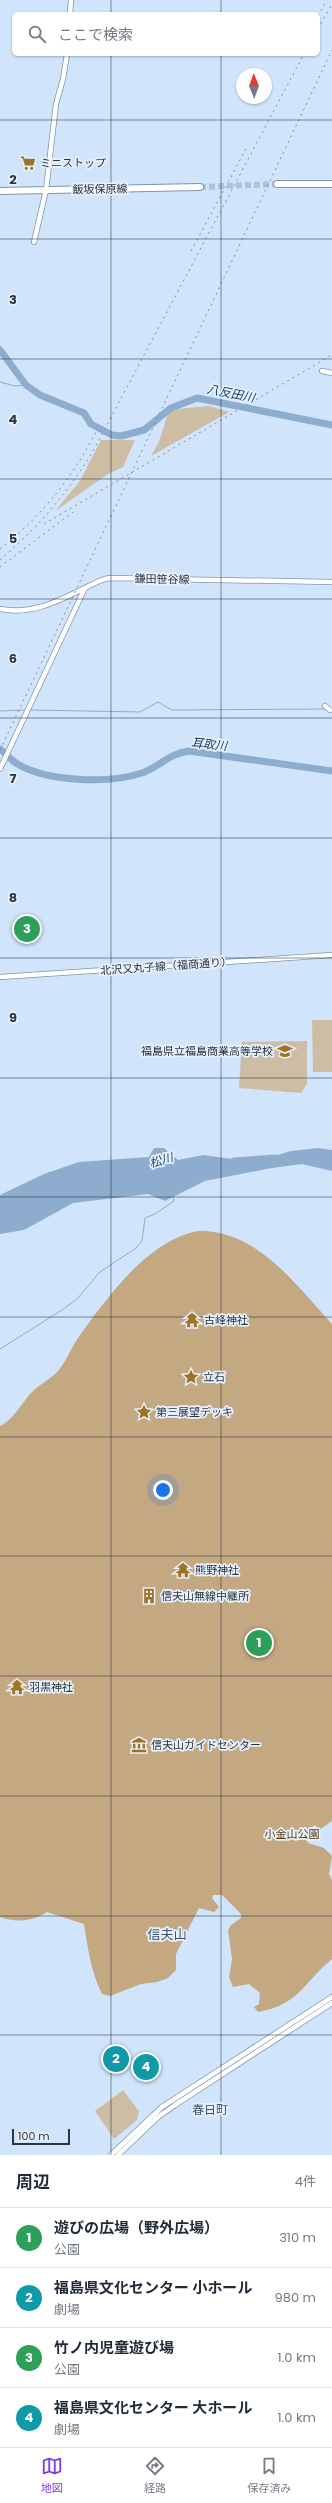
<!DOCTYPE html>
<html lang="ja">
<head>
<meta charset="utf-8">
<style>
	:root { --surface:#fff; --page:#f6f6f7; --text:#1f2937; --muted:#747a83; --line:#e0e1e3; --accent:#7c3aed }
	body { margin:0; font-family:Poppins,"Noto Sans JP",sans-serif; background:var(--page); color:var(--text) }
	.compass { position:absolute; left:236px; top:68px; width:36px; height:36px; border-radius:50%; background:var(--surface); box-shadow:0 1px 3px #0004; rotate:359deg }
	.scale { position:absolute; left:12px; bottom:10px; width:58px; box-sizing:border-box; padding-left:4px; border:2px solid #2b3540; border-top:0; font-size:11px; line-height:14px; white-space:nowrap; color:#2b3540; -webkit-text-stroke:3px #e7f1fd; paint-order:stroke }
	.you { position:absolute; left:163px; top:1490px; width:14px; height:14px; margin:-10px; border:3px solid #fff; border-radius:50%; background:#1a73e8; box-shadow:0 0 0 6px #1a73e833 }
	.badge { display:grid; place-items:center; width:26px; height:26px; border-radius:50%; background:var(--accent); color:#fff; font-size:13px; font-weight:700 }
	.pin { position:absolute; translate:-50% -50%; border:2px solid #fff; box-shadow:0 1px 4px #0006 }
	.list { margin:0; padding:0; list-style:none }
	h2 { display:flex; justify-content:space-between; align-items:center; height:52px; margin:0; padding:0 16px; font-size:17px }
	h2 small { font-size:13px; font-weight:400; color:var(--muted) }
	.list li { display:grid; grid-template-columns:26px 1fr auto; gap:12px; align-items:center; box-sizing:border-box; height:60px; padding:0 16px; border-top:1px solid var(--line) }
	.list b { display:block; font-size:15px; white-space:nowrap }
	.list p { margin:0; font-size:13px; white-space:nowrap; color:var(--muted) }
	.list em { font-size:13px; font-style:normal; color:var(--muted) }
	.icon { flex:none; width:22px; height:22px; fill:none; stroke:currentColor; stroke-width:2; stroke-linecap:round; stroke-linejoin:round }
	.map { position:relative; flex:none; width:332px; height:2155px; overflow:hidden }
	.search { position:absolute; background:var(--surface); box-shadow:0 1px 3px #0004; left:12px; right:12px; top:12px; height:44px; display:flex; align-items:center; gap:10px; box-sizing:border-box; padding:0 14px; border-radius:6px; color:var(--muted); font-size:15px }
	.sheet { height:292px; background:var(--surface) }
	nav { display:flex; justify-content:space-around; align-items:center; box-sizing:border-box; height:56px; border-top:1px solid var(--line); background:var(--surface); font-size:11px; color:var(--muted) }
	nav a { display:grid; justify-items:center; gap:2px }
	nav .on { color:var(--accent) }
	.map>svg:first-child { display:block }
	.green { fill:#cebda5 }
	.forest { fill:#c3a882 }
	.water { fill:#8dacce }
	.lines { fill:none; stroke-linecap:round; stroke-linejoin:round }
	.stream { stroke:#8dacce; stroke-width:1 }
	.river { stroke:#8dacce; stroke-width:7 }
	.major-tunnel { stroke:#afc2d6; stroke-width:6; stroke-dasharray:6 3; stroke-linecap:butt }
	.minor-casing { stroke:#7e96b0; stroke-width:6 }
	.major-casing { stroke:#7e96b0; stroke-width:8 }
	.minor { stroke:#fff; stroke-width:4.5 }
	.major { stroke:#fff; stroke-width:6 }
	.rail { stroke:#7e8e9f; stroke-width:1; stroke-dasharray:2 4; stroke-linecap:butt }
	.grid { fill:none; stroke:#2b3540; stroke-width:1; stroke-opacity:0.55 }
	.labels { text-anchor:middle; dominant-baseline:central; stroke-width:3.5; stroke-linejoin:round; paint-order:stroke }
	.poi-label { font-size:11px; fill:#2b3540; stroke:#e7f1fd; text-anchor:start }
	.street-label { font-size:11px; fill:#2b3540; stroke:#e7f1fd }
	.park-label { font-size:11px; fill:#533705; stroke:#e7f1fd }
	.water-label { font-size:12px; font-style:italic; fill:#14426e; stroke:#e7f1fd }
	.neighbourhood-label { font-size:12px; fill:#3d536b; stroke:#e7f1fd }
	.quarter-label { font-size:13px; fill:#3d536b; stroke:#e7f1fd }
	.grid-label { font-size:13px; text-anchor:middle; font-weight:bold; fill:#2b3540; stroke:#e7f1fd; stroke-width:3.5; stroke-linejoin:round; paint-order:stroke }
</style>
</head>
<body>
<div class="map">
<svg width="332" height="2155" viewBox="0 0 332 2155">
	<rect width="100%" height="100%" fill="#d0e5fc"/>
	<!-- green -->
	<g class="green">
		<path d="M209,406L229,412L151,456L159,442L168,413L178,409Z"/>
		<path d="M101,440H135L123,467L108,474L55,511L80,481Z"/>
		<path d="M312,1020H332V1072H313Z"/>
		<path d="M307,1041V1084L301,1093L239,1088L242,1042Z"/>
		<path d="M123,2090L139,2111L137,2120L114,2139L95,2111Z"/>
	</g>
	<!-- forest -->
	<path class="forest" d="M199,1231C257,1230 296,1285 332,1324V1821L319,1830L315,1825L303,1834L308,1843L324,1848L332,1856L329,1874L332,1880V1959C304,1982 299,2005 258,2012L254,2007L259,2004L260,1993L249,1984L233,1987L229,1977L232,1959L228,1930L231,1925L241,1918V1914L222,1895H213L212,1898L219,1907L214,1912L199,1908L176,1954V1970L168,1978L157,1982L141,1984L110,1996L102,1994C91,1971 88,1950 84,1924L47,1912C34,1921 16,1923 0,1917V1426C12,1421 22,1403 31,1393C40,1383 53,1379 61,1367C67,1359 71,1349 76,1341C104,1301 148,1239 199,1231Z"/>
	<!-- water -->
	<path class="water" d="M154,1148H164L178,1160L203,1155L254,1162L291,1151L318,1148L332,1150V1171L302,1164L272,1168L205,1181L165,1201L148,1194L73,1203L24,1230L0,1234V1195L44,1174L79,1162L149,1157Z"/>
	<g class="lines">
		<!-- stream -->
		<g class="stream">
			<path d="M0,382L15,386L26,385"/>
			<path d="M31,710L140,712L158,702L172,710L326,709"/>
			<path d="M0,711L25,710"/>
			<path d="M0,1349L62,1310L77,1299L100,1272L136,1248L142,1241L145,1218L155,1214L174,1201L173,1196"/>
		</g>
		<!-- river -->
		<g class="river">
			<path d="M0,350L26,385L40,395L84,413L91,424L112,435L121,436L144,430L171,408L197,398L332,425"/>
			<path d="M0,749C5,753 10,759 16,763C46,782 109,784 142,773C159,767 170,753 189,751L332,771"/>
			<path d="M234,1161L275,1158"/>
		</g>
		<!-- major-tunnel -->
		<path class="major-tunnel" d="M200,187L277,184"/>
		<!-- minor casing -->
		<g class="minor-casing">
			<g id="minor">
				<path d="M70,14L71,0"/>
				<path d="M34,242L46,190L56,104L63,79L67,54"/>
				<path d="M322,371L332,373"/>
				<path d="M0,609C32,615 56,602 85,588C93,584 101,579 110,578L332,582"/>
				<path d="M325,706L330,710"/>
				<path d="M0,769L85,588"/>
				<path d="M0,977L332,955"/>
				<path d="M111,2155L162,2107L332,1997"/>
				<path d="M118,2155L158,2117L175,2105L332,2003"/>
			</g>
		</g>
		<!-- major casing -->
		<g class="major-casing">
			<g id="major">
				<path d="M277,184H332"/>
				<path d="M0,191L200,187"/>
			</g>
		</g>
		<!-- minor -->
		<use href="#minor" class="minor"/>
		<!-- major -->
		<use href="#major" class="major"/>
		<!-- rail -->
		<g class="rail">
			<path d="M318,16L327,0"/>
			<path d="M318,29L332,4"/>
			<path d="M191,251L247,147"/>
			<path d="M44,524L332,355"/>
			<path d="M0,549C41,517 72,478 96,432"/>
			<path d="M0,560C38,527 65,496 92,453L304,54"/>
			<path d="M0,567L73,512"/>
			<path d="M0,750L332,50"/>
		</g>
	</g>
	<!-- grid -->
	<path class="grid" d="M111,0V14M221,0V14M111,54V2155M221,54V2155M0,120H332M0,239H332M0,359H332M0,479H332M0,599H332M0,718H332M0,838H332M0,958H332M0,1078H332M0,1197H332M0,1317H332M0,1437H332M0,1556H332M0,1676H332M0,1796H332M0,1916H332M0,2035H332"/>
	<!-- icons -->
	<defs>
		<g id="supermarket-bare" transform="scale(1.2)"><path d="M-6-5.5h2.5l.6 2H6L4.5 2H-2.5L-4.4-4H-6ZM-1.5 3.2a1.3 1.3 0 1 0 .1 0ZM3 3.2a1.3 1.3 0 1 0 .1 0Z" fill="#a17225" stroke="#e7f1fd" stroke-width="2.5" paint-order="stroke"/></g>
		<g id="school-bare" transform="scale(1.2)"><path d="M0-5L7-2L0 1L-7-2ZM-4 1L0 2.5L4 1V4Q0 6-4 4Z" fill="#a17225" stroke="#e7f1fd" stroke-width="2.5" paint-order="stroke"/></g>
		<g id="temple-bare" transform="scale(1.2)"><path d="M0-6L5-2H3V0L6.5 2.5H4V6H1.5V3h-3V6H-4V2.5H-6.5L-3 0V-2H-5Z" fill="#a17225" stroke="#e7f1fd" stroke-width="2.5" paint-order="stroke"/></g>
		<g id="sight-bare" transform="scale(1.2)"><path d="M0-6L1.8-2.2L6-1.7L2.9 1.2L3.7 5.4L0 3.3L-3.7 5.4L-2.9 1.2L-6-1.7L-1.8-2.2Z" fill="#a17225" stroke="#e7f1fd" stroke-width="2.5" paint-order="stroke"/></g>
		<g id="building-bare" transform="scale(1.2)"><path d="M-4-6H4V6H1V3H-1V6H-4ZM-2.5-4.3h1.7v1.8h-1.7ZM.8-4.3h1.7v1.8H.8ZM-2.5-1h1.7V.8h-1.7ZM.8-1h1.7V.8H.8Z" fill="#a17225" stroke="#e7f1fd" stroke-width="2.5" paint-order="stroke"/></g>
		<g id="museum-bare" transform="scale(1.2)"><path d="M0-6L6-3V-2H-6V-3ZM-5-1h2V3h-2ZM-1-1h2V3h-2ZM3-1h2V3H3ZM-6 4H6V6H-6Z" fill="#a17225" stroke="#e7f1fd" stroke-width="2.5" paint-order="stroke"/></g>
	</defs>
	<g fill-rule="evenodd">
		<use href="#supermarket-bare" x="28" y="163"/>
		<use href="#school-bare" x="285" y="1051"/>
		<use href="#temple-bare" x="192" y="1320"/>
		<use href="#sight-bare" x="191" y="1377"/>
		<use href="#sight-bare" x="144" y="1412"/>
		<use href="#temple-bare" x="183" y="1570"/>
		<use href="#building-bare" x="149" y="1596"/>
		<use href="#temple-bare" x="17" y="1687"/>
		<use href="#museum-bare" x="139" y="1745"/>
	</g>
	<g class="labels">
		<!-- poi labels -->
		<g class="poi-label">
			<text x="40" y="163">ミニストップ</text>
			<text x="273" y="1051" text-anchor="end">福島県立福島商業高等学校</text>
			<text x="204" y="1320">古峰神社</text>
			<text x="203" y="1377">立石</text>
			<text x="156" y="1412">第三展望デッキ</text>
			<text x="195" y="1570">熊野神社</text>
			<text x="161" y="1596">信夫山無線中継所</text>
			<text x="29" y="1687">羽黒神社</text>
			<text x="151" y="1745">信夫山ガイドセンター</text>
		</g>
		<!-- street labels -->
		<g class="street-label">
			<text transform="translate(100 189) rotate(-1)">飯坂保原線</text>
			<text transform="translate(162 579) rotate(1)">鎌田笹谷線</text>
			<text transform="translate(166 966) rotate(-4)">北沢又丸子線（福商通り）</text>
		</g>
		<!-- park labels -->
		<g class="park-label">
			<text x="292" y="1834">小金山公園</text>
		</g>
		<!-- water labels -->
		<g class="water-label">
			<text transform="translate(231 393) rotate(11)">八反田川</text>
			<text transform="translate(209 744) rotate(6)">耳取川</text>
			<text transform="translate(161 1160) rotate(-16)">松川</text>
		</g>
		<!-- neighbourhood labels -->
		<g class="neighbourhood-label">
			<text x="210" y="2109">春日町</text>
		</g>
		<!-- quarter labels -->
		<g class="quarter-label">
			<text x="167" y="1934">信夫山</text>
		</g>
	</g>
	<g class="grid-label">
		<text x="13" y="184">2</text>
		<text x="13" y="304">3</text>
		<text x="13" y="424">4</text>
		<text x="13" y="543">5</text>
		<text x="13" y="663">6</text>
		<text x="13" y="783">7</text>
		<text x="13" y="902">8</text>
		<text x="13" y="1022">9</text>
	</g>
</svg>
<svg class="compass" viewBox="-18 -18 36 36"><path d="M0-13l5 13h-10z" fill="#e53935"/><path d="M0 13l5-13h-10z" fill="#747a83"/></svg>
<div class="scale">100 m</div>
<div class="you"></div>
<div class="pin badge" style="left:259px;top:1643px;background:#2e9e5b">1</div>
<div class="pin badge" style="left:116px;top:2059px;background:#0f9aa8">2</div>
<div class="pin badge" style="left:27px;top:929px;background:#2e9e5b">3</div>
<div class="pin badge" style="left:146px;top:2067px;background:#0f9aa8">4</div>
<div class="search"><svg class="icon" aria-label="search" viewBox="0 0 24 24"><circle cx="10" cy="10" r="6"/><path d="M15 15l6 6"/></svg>ここで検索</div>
</div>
<section class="sheet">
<h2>周辺<small>4件</small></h2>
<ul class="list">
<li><span class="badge" style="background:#2e9e5b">1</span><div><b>遊びの広場（野外広場）</b><p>公園</p></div><em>310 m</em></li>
<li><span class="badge" style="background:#0f9aa8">2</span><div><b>福島県文化センター 小ホール</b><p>劇場</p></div><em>980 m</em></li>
<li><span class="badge" style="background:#2e9e5b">3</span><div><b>竹ノ内児童遊び場</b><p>公園</p></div><em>1.0 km</em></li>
<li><span class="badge" style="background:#0f9aa8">4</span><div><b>福島県文化センター 大ホール</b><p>劇場</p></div><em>1.0 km</em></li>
</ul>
</section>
<nav>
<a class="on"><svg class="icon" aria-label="map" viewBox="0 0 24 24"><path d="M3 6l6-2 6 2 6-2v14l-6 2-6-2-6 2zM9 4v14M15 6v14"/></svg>地図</a>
<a><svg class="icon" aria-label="directions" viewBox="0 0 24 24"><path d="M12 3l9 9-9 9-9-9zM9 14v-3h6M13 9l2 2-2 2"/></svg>経路</a>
<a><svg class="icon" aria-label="saved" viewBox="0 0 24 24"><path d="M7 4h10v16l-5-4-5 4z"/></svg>保存済み</a>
</nav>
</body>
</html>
